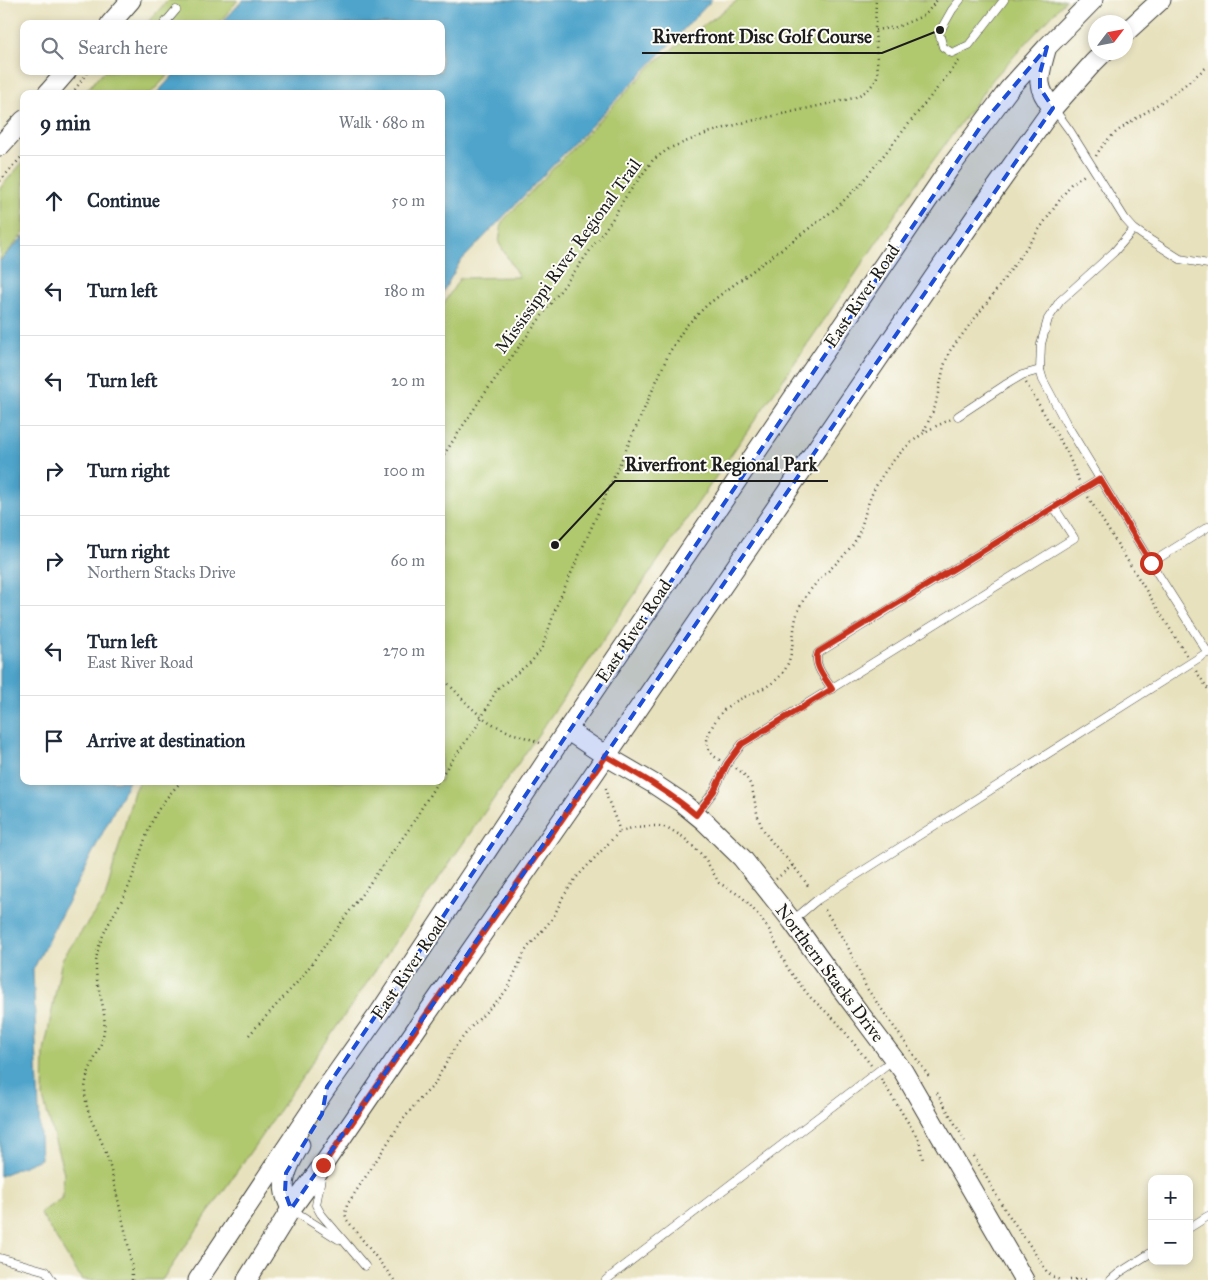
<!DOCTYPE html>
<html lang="en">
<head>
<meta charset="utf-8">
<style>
	:root { --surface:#fff; --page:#f2f2f3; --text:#1f2937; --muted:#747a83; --line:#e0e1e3 }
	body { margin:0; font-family:"IM FELL Great Primer",serif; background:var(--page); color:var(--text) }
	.controls { position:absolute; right:15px; bottom:15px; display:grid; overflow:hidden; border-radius:10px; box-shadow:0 2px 8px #0003 }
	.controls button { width:45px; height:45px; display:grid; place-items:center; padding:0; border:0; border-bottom:1px solid var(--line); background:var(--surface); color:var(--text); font:25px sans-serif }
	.compass { position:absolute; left:1088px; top:15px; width:45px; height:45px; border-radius:50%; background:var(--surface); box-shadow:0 2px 8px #0003; rotate:58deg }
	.stop { position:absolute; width:15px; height:15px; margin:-11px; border:4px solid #c8321e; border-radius:50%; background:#fff }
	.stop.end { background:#c8321e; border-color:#fff; box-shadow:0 1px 5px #0008 }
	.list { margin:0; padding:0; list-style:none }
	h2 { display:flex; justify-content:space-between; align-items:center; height:65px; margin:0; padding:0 20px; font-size:21px }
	h2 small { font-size:16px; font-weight:400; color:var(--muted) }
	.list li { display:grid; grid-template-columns:32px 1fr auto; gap:15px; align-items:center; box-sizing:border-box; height:90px; padding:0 20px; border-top:1px solid var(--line) }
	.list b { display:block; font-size:19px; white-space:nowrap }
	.list p { margin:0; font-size:16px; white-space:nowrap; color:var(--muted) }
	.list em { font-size:16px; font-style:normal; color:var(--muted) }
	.icon { flex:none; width:28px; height:28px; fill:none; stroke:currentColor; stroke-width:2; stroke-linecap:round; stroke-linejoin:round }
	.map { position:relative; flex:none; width:1208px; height:1280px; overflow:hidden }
	.search { position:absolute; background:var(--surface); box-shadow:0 2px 8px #0003; left:20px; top:20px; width:425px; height:55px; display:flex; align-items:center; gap:12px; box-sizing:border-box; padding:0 18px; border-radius:10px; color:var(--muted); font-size:19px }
	.panel { position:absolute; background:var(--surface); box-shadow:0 2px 8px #0003; left:20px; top:90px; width:425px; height:695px; border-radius:10px }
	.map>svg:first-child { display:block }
	.green { fill:#b0c86e; stroke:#667245 }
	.water { fill:#50a4cb; stroke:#366074 }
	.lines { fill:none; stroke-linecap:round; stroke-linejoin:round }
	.service-casing { stroke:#3a3a34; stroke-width:9 }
	.tertiary-casing { stroke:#3a3a34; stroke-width:21 }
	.path { stroke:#3a3a34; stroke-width:2.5; stroke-dasharray:1 4; stroke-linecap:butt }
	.service { stroke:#fff; stroke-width:8 }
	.tertiary { stroke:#fff; stroke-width:19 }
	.route { stroke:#c8321e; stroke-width:6 }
	.marked { fill:#1d4ed8; fill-opacity:0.2; stroke:#1d4ed8; stroke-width:4; stroke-dasharray:10 6; stroke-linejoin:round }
	.labels { text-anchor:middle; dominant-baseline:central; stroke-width:4; stroke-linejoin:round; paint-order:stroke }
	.street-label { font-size:18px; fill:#1c1c1c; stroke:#fdfcf7 }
	.leader { fill:none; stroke:#1c1c1c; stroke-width:2 }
	.callout-dot { fill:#1c1c1c; stroke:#fdfcf7; stroke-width:2 }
	.callout-label { font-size:19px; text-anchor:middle; font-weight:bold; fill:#1c1c1c; stroke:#fdfcf7; stroke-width:4; stroke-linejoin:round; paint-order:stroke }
</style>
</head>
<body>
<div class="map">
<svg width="1208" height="1280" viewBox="0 0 1208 1280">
	<rect width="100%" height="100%" fill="#fdfcf7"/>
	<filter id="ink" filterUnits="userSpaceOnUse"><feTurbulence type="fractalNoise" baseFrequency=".02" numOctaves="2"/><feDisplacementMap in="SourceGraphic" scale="10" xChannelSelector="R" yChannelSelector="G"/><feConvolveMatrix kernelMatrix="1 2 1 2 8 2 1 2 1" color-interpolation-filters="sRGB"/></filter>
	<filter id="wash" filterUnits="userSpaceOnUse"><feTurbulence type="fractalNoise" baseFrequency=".0096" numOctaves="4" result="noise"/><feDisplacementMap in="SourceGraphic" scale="20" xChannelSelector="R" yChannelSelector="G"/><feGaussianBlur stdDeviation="1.12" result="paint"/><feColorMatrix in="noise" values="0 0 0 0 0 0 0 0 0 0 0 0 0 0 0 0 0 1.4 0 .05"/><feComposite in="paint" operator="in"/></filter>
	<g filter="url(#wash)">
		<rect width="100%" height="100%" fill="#e7e1bd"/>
		<!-- green -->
		<g class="green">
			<path d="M168,0H238L218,24H146Z"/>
			<path d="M738,0H1066L993,79L915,185L844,291L162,1280H82L40,1213L62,1198L64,1173L43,1098L44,1052L62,959L105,898L134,791L139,781H441V308L460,278L519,277L499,243L502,222L655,62Z"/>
			<path d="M104,71H172L150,94H83Z"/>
			<path d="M24,161V233L0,261V188Z"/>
		</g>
		<!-- water -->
		<g class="water">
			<path d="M243,0H712L460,262L441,295V94H156L177,71H441V24H221Z"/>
			<path d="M24,236V781H129L33,970L41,1159L0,1176V261Z"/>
		</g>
	</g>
	<g filter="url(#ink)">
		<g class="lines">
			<!-- service casing -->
			<g class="service-casing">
				<g id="service">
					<path d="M960,0L952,10L939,33L943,47L952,53L969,45L1004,0"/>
					<path d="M164,24L176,10"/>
					<path d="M1054,109L1070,131L1125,219L1134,229L1144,236L1180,259L1208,264"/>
					<path d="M1134,229L1114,252L1060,301L1048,319L1041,344L1040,370L1043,380L1066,423L1151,563L1208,653"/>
					<path d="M958,416L1005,385L1022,375L1040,370"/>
					<path d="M1151,563L1208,527"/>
					<path d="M832,689C825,678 813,665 818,653L1054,507"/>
					<path d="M696,815L714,791L727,764L742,744L1074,538L1054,507L1100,479"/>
					<path d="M792,921L817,900L1208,652"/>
					<path d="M321,1178L316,1205L321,1214L365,1266"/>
					<path d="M291,1209L338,1239"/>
					<path d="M1189,1228L1208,1216"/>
					<path d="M0,1258L46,1271L52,1280"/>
					<path d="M606,1280L894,1059"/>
					<path d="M1111,1280L1119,1273L1152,1252"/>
				</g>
			</g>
			<!-- tertiary casing -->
			<g class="tertiary-casing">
				<g id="tertiary">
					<path d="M110,24L131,0"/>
					<path d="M1126,32L1161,0"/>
					<path d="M1046,50C1039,76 1034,86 1053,108"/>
					<path d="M47,94L67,71"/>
					<path d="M0,146L24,120"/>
					<path d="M567,730L606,756L654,784L681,802L703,820L742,858L792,921L834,979L903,1071L1024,1280"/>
					<path d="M291,1209C289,1204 286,1198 285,1193C281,1177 292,1159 300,1145"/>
					<path d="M198,1280L327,1087L380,1012L567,730L949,169L1009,89L1047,47L1093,0"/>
					<path d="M247,1280L291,1209L323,1165L419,1025L591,778L976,216L1053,108L1093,63L1104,52"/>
				</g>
			</g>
			<!-- path -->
			<g class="path">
				<path d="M875,30L897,27L925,15L937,0"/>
				<path d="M72,94L88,71"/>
				<path d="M1096,156C1109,131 1136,120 1158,104C1176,93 1192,79 1208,66"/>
				<path d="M0,181L24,154"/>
				<path d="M1026,383L1067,452L1079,481"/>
				<path d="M924,431L935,407L944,366L949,352L998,288L1071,184L1086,174"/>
				<path d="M441,459L482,397L597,241L613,218L624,199L653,160L670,148L708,133L742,123L854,98L868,90L876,80L878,73L875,30L876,0"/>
				<path d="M1088,497L1187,656"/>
				<path d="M1196,671L1208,689"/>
				<path d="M441,677C453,687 462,700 474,710C484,720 498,727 511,733C521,736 531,739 540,743"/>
				<path d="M720,760C712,756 708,751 707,742C707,736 710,731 713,725C717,718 721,712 727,707C744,694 768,691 782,674C797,654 790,630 799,609C809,584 834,569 850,548C862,534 863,516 870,499C879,475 902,447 924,433C932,427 942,424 951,419"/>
				<path d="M736,768C759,783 751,805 762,827C770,843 783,853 794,867C800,874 805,881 810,889"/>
				<path d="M441,776L477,726L497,689L532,661L542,648L557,605L669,353L685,327L707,305L835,209L859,186L959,61"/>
				<path d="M606,788L607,797L620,831L636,827L648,826H659L668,828L683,837L700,853L706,860L719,883L741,896L747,902L759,916L770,931L788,969L810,997L837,1022L871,1065"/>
				<path d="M776,879L793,865"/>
				<path d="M825,910L847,945L866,987L930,1078"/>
				<path d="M249,1035L302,977L409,829L438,781"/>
				<path d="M881,1079L919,1140L923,1160"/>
				<path d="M937,1093L965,1141"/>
				<path d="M974,1156L1005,1210L1029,1244L1047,1272L1055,1278L1060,1280"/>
				<path d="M132,1280C132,1257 126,1235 121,1213C116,1192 112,1171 105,1150C99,1134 88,1118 86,1101C81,1073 98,1060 103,1036C109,1010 95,989 96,965C96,938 117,912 128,888C139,863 144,834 158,810C165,799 173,790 182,781"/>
				<path d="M394,1280L347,1220L345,1214L347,1205L402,1121L417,1102L434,1085L455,1047L472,1026L501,997L508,988L524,953L529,946L553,918L563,897L576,878L620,831"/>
				<path d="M1070,1280L1079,1279L1089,1280"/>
			</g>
			<!-- service -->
			<use href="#service" class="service"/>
			<!-- tertiary -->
			<use href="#tertiary" class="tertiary"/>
		</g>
	</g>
	<g class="lines" filter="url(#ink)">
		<!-- route -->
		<path class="route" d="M323,1165L419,1025L606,756C637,774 668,791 696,815L714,791L727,764L742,744L832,689C825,678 813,665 818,652L1100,479L1151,563"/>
	</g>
	<!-- marked area -->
	<path class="marked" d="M1047,47L1040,73V88L1053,108L291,1209L285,1192L286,1173L322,1114L327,1087L983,123Z"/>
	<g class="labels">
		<!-- street labels -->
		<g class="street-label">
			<text transform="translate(568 256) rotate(-54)">Mississippi River Regional Trail</text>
			<text transform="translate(862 296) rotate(-56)">East River Road</text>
			<text transform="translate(634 631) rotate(-56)">East River Road</text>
			<text transform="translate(409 968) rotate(-56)">East River Road</text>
			<text transform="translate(830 973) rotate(53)">Northern Stacks Drive</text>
		</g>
	</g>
	<!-- callouts -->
	<path class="leader" d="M940 30L882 53H642M555 545L615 481H828"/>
	<g class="callout-dot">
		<circle cx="940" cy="30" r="5"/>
		<circle cx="555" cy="545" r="5"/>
	</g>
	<g class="callout-label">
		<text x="762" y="43">Riverfront Disc Golf Course</text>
		<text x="721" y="471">Riverfront Regional Park</text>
	</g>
</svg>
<div class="controls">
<button>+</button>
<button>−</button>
</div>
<svg class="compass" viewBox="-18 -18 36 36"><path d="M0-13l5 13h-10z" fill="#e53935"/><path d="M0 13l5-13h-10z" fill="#747a83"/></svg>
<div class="stop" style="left:1151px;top:563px"></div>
<div class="stop end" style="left:323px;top:1165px"></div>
<div class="search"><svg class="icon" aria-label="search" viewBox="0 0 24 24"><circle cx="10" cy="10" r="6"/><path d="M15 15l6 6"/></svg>Search here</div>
<section class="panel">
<h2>9 min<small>Walk · 680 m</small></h2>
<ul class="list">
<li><svg class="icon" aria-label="ahead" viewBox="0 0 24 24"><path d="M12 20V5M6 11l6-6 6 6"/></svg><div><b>Continue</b></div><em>50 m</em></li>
<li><svg class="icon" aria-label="left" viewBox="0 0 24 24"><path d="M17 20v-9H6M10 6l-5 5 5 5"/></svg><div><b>Turn left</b></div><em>180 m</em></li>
<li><svg class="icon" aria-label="left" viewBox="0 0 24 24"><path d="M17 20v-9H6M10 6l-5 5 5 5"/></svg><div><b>Turn left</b></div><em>20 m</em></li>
<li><svg class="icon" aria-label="right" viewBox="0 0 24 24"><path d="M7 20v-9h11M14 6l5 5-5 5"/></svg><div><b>Turn right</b></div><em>100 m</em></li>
<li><svg class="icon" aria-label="right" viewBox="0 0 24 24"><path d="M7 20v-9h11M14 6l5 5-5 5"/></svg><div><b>Turn right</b><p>Northern Stacks Drive</p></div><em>60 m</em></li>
<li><svg class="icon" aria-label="left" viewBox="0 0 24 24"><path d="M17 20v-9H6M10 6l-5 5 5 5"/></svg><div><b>Turn left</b><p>East River Road</p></div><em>270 m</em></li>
<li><svg class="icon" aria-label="arrive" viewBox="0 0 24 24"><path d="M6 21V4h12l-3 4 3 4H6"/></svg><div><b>Arrive at destination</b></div></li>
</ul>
</section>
</div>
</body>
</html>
